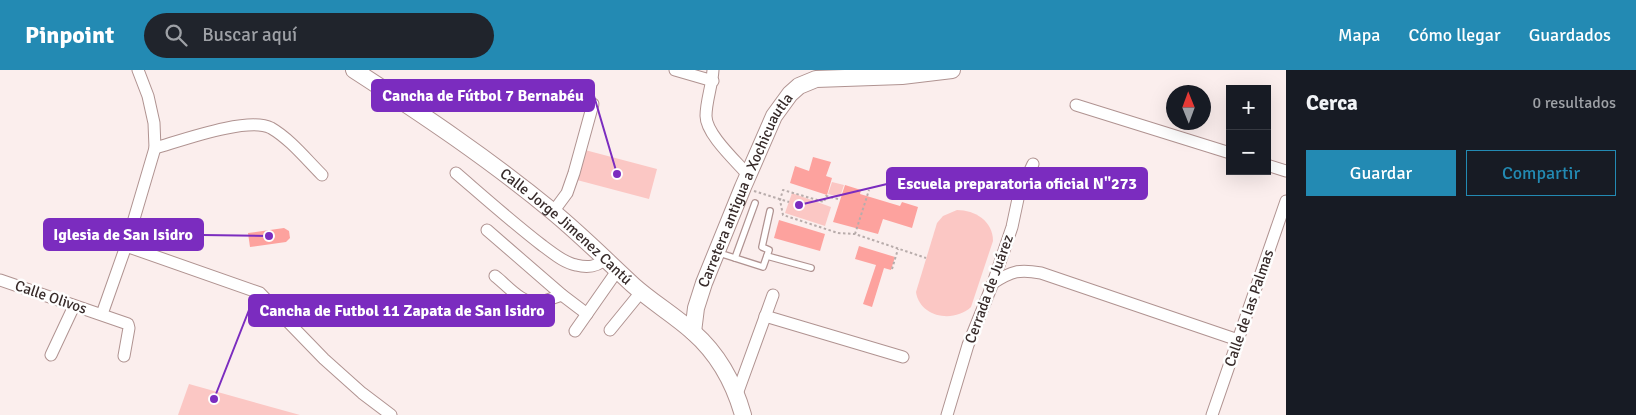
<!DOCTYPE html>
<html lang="es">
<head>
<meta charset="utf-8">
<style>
	:root { --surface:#171b24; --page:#20242c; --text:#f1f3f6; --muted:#9ea1a6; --line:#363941; --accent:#238ab3 }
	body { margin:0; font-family:Signika,sans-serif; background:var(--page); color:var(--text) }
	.controls { position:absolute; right:15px; top:15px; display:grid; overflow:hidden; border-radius:0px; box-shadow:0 5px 20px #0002 }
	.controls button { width:45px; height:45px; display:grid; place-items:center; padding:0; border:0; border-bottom:1px solid var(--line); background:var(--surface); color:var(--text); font:25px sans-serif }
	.compass { position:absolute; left:1166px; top:15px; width:45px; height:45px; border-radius:50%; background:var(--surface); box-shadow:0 5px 20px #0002; rotate:359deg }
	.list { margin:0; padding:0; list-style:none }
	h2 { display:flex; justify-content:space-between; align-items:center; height:65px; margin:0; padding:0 20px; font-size:21px }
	h2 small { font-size:16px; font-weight:400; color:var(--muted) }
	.actions { display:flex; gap:10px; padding:15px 20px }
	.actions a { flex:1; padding:11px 0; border:1px solid var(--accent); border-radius:0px; text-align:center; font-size:18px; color:var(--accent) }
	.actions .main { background:var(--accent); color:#fff }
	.icon { flex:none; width:28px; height:28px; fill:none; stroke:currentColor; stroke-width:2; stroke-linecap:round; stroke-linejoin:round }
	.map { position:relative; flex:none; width:1286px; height:345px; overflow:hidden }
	header { display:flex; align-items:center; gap:30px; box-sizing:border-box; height:70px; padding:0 25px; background:var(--accent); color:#fff }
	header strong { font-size:24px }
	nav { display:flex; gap:28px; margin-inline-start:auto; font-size:18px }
	.search { width:350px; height:45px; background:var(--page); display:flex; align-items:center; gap:12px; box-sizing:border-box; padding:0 18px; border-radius:28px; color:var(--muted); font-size:19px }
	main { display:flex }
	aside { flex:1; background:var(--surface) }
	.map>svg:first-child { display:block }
	.green { fill:#fbc7c4 }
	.building { fill:#fda29e }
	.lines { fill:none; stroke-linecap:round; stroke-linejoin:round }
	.lane-casing { stroke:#b09391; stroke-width:8 }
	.street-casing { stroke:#b09391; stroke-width:13 }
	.secondary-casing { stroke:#b09391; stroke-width:18 }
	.path { stroke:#b8acab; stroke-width:2; stroke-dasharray:2.5 2.5; stroke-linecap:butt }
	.lane { stroke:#fff; stroke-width:5.5 }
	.street { stroke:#fff; stroke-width:11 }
	.secondary { stroke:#fff; stroke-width:16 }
	.labels { text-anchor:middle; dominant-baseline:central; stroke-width:5; stroke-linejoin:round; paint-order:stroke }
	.street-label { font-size:15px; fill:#372b2a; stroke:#fefefe }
	.leader { fill:none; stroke:#7b2cbf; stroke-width:2 }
	.callout-dot { fill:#7b2cbf; stroke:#fefefe; stroke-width:2 }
	.callout { fill:#7b2cbf; stroke:#7b2cbf; stroke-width:2 }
	.callout-label { font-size:16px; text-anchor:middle; font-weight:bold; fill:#fff }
</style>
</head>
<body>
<header>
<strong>Pinpoint</strong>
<div class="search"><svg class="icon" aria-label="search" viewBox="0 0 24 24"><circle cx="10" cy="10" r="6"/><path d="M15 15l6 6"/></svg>Buscar aquí</div>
<nav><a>Mapa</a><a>Cómo llegar</a><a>Guardados</a></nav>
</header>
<main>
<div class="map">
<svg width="1286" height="345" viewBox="0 0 1286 345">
	<rect width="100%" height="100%" fill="#fbeeed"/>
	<!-- green -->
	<g class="green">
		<path d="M585,80L657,99L649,129L577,110Z"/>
		<path d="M832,112L844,115L840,127L828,124Z"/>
		<path d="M792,123L831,137L825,156L785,143Z"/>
		<path d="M957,140C975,140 993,151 993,171L971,237C954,253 920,248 916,222L937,153L943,146Z"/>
		<path d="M189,314L300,345H178Z"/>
	</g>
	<!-- building -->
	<g class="building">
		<path d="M813,87L831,92L826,106L832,108L827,125L790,113L795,96L809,101Z"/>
		<path d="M845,115L861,120L860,124L900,136L902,132L918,137L912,158L883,149L878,164L833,152Z"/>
		<path d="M779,150L825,164L820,181L774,168Z"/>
		<path d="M284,158L289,161L290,168L286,172L250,177L248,163Z"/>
		<path d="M859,176L895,187L891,200L884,198L872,237L863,234L876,195L855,189Z"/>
	</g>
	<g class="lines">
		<!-- lane casing -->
		<g class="lane-casing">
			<g id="lane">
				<path d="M719,183L763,197L769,180L762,177L770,141"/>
				<path d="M767,186L811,198"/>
				<path d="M735,188L755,133"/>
			</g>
		</g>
		<!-- street casing -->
		<g class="street-casing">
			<g id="street">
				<path d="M675,0L713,11"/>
				<path d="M713,0C712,16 706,31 706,46C706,64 736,91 748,105"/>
				<path d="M1076,35L1230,83"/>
				<path d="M155,78C180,71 248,46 271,58C290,69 306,89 322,105"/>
				<path d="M1267,95L1286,101"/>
				<path d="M456,103C485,128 513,153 543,176C553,183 564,193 576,195C588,198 597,197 605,189"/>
				<path d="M553,142L567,123L574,103L593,34"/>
				<path d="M487,160L562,225L587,244"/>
				<path d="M126,176L260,223L324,289L362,323L391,345"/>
				<path d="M495,206C507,215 522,235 539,232C547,231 555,227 562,225"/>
				<path d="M0,210L128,254L129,258L124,286"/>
				<path d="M993,213C1012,201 1019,199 1041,203L1238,270"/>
				<path d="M102,244L126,176L155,78L154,53L148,26L138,0"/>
				<path d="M765,246L903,287"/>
				<path d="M610,260L641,222"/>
				<path d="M575,261L617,201"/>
				<path d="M51,285L74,236"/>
				<path d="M737,324L773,225"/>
				<path d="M947,345L968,275L993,213L1012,157L1019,124L1033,94"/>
				<path d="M1212,345L1286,131"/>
			</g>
		</g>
		<!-- secondary casing -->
		<g class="secondary-casing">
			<g id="secondary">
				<path id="s1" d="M354,0C422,44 489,89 552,141C580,164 606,190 633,215C652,232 674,245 693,262C718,284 734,313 743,345"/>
				<path id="s2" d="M693,262L696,238L704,213L743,117L774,46L790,24L799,16L816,9L902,6L952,0"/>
			</g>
		</g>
		<!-- path -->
		<g class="path">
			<path d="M754,121L789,132"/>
			<path d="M838,129L826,126L824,132L783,120L780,130L783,145L838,163L855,164L926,188"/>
			<path d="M855,164L869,120"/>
			<path d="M892,199L898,179"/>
		</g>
		<!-- lane -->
		<use href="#lane" class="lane"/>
		<!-- street -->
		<use href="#street" class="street"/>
		<!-- secondary -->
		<use href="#secondary" class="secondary"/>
	</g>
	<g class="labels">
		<!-- street labels -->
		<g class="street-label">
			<text stroke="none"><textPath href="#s2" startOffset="152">Carretera antigua a Xochicuautla</textPath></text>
			<text stroke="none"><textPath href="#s1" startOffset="264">Calle Jorge Jimenez Cantú</textPath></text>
			<text transform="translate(989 219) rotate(-70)">Cerrada de Juárez</text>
			<text transform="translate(51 227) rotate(19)">Calle Olivos</text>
			<text transform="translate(1249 238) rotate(-71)">Calle de las Palmas</text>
		</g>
	</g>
	<!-- callouts -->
	<path class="leader" d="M617 104L594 26M799 135L887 114M269 166L203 165M214 329L249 240"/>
	<g class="callout-dot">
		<circle cx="617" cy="104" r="5"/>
		<circle cx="799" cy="135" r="5"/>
		<circle cx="269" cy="166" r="5"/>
		<circle cx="214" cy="329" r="5"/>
	</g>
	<g class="callout">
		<rect x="372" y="10" width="222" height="31" rx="5"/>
		<rect x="887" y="98" width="260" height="31" rx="5"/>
		<rect x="44" y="149" width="159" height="31" rx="5"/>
		<rect x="249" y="225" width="305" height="31" rx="5"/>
	</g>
	<g class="callout-label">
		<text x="483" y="31">Cancha de Fútbol 7 Bernabéu</text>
		<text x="1017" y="119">Escuela preparatoria oficial N"273</text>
		<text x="123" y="170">Iglesia de San Isidro</text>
		<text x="402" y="246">Cancha de Futbol 11 Zapata de San Isidro</text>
	</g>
</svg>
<div class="controls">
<button>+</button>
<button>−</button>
</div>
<svg class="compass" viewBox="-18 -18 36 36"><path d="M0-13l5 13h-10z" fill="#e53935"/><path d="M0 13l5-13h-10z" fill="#9ea1a6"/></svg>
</div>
<aside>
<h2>Cerca<small>0 resultados</small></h2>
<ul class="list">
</ul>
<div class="actions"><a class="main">Guardar</a><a>Compartir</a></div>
</aside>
</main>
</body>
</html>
